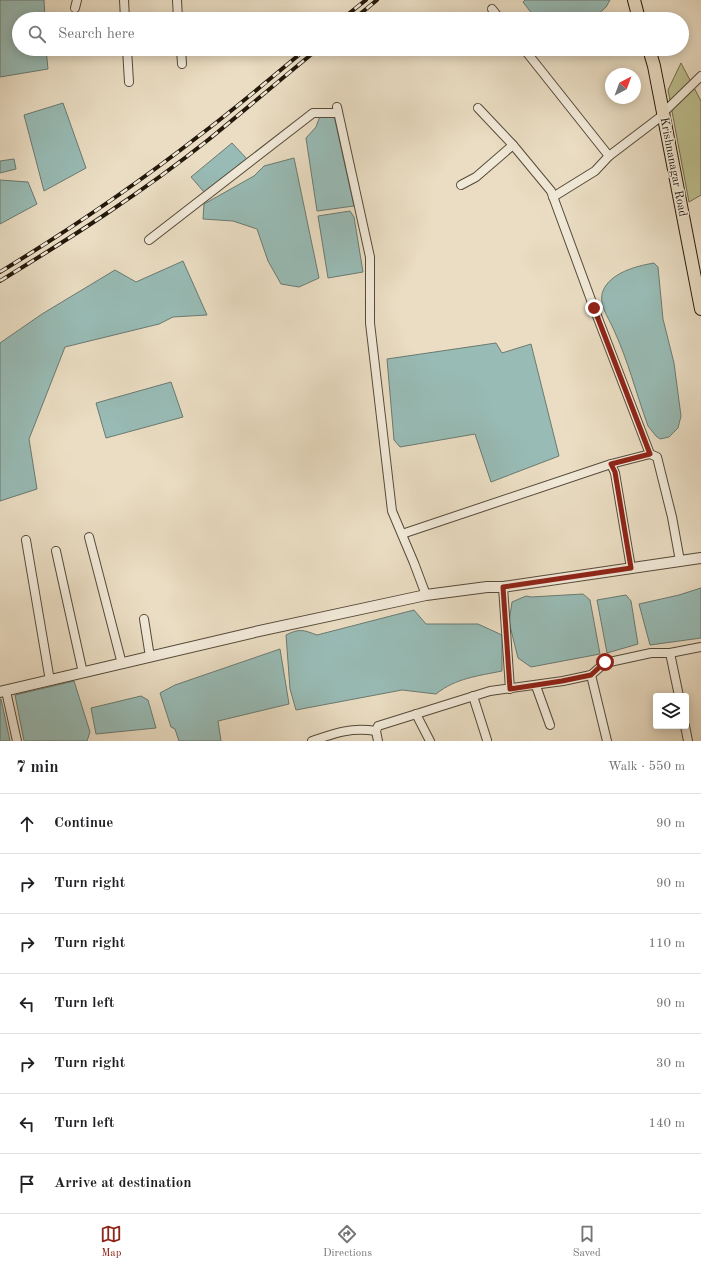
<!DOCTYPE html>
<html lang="en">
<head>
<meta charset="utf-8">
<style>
	:root { --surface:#fff; --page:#f2f2f2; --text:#202124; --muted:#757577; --line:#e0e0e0; --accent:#8f2418 }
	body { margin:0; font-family:"Old Standard TT",serif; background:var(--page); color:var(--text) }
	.controls { position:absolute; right:12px; bottom:12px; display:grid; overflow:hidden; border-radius:4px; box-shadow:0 2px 10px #0003 }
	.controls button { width:36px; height:36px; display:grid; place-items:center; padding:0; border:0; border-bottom:1px solid var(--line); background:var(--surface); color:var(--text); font:20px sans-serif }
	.compass { position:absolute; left:605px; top:68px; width:36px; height:36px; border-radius:50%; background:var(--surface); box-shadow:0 2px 10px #0003; rotate:41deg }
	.stop { position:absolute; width:12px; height:12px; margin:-9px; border:3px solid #8f2418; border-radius:50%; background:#fff }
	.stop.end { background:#8f2418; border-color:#fff; box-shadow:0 1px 4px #0008 }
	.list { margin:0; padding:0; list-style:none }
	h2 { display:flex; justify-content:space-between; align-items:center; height:52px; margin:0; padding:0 16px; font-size:17px }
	h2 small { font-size:13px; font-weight:400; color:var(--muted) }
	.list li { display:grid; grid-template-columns:26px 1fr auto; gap:12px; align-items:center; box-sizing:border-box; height:60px; padding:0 16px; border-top:1px solid var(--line) }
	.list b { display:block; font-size:15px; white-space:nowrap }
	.list em { font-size:13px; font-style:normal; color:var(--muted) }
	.icon { flex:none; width:22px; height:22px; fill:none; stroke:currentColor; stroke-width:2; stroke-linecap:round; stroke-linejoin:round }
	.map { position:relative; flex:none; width:701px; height:741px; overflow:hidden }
	.search { position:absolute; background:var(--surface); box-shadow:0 2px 10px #0003; left:12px; right:12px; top:12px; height:44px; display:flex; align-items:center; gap:10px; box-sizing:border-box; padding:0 14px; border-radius:22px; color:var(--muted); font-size:15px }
	.sheet { height:472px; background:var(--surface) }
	nav { display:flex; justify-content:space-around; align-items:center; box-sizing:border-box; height:56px; border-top:1px solid var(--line); background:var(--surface); font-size:11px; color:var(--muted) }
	nav a { display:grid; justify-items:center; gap:2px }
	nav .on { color:var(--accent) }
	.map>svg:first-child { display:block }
	.green { fill:#bdbf8f; stroke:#716c4d }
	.water { fill:#98bbb5; stroke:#6a7a71 }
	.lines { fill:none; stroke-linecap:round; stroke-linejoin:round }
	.minor-casing { stroke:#564a39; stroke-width:10 }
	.tertiary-casing { stroke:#564a39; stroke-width:12 }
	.primary-casing { stroke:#25190b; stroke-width:14 }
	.minor { stroke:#f1e9d8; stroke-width:8 }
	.tertiary { stroke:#f1e9d8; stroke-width:10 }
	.primary { stroke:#eaddc3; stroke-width:12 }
	.rail-casing { stroke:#25190b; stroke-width:4 }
	.rail { stroke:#f1e9d8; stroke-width:2.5; stroke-dasharray:8; stroke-linecap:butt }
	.route { stroke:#8f2418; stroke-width:5 }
	.labels { text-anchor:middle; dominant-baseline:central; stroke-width:3; stroke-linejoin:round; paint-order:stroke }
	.street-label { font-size:12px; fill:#25190b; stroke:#f1e9d8 }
</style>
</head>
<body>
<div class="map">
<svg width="701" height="741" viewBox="0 0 701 741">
	<rect width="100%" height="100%" fill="#eaddc3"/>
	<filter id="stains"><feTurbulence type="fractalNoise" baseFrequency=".005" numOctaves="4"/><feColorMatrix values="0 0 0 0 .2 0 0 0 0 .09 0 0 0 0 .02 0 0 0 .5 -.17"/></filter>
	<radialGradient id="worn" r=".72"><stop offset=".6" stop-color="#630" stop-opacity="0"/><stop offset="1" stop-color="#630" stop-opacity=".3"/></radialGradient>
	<!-- green -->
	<path class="green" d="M681,63L701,101V195L689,202L668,90Z"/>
	<!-- water -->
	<g class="water">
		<path d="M0,0H44L45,19H19V49H46L48,69L0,77Z"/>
		<path d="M525,0H610L606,7L593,19H536L523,2Z"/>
		<path d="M63,103L86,168L44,191L24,115Z"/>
		<path d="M320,116H334L354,206L317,211L306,138L316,127Z"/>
		<path d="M232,143L248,160L222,187L204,192L191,177Z"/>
		<path d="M294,158L319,278L299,287L281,284L268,261L257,229L233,221L203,219L204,204L254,176L264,166Z"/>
		<path d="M14,159L16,169L0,173V161Z"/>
		<path d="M0,180L28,182L37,204L0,224Z"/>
		<path d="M350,211L354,217L363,272L328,278L318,216Z"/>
		<path d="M183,261L207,315L173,317L159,324L65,347L29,439L37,489L0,501V343L42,314L115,270L136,282Z"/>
		<path d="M654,263L658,267L663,319L674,363L681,416L678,428L669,437L660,439L656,436L648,426C636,393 628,360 613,328C608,317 598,303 603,291C610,273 636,266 654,263Z"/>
		<path d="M496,343L502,353L531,344L559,456L491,482L475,434L400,447L394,440L387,359Z"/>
		<path d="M171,382L183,417L106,438L96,403Z"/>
		<path d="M701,588V638L650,645L639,604L679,595Z"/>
		<path d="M583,594L590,600L600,654L531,667L518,658L509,622L512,602L526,596L531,597Z"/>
		<path d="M626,595L631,601L638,644L607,653L597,600Z"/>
		<path d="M414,610L426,624H478L502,635V671C478,676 456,678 436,694L402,690L296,710L290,689L286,635C300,628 303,630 317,635Z"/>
		<path d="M280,649L289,704L218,721L221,741H179L175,729L171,727L160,693L175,685Z"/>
		<path d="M74,681L90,732L87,741H24L15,695Z"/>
		<path d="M141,696L148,700L156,728L96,734L91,708Z"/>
		<path d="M0,699H1L10,741H0Z"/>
	</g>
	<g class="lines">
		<!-- minor casing -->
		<g class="minor-casing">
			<g id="minor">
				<path d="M124,0L125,19"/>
				<path d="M177,0L178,19"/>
				<path d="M75,8L77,0"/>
				<path d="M492,9L500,19"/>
				<path d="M127,49L129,82"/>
				<path d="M181,49L182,64"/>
				<path d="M524,49L609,156"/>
				<path d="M337,107L370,257V323L392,511L414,563L426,595"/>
				<path d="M478,108L513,145L551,191L594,308L650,454L657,457L672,517L680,561"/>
				<path d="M461,185L476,177L513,145"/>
				<path d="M553,197L595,171L609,156L663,115V113L701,76"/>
				<path d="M149,240L313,113H338"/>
				<path d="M611,464L615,473L631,568"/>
				<path d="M402,534L611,464L650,454"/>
				<path d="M89,537L122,664"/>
				<path d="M26,540L50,681"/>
				<path d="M56,551L83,673"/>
				<path d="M503,587L510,689"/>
				<path d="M144,619L150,657"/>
				<path d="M670,653L679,696"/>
				<path d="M591,675L607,741"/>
				<path d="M536,686L550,725"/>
				<path d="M6,691L17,741"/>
				<path d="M473,696L487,740"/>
				<path d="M416,714L430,741"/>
				<path d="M685,726L688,741"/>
				<path d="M312,741C335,733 351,727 376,731"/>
				<path d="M378,741L376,731L378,726L490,691L563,681L591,675L605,663L651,653H670L701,647"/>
			</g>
		</g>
		<!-- tertiary casing -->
		<g class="tertiary-casing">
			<path id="tertiary" d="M0,692L255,632L426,595L487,587H503L701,558"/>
		</g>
		<!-- primary casing -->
		<g class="primary-casing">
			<g id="primary">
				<path d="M634,0L639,19"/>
				<path d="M649,49L654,66L701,309"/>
			</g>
		</g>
		<!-- minor -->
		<use href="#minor" class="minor"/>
		<!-- tertiary -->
		<use href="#tertiary" class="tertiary"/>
		<!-- primary -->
		<use href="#primary" class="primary"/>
		<!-- rail casing -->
		<g class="rail-casing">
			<g id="rail">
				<path d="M342,19L366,0"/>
				<path d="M354,19L377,0"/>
				<path d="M0,272C69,230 136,185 200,135C236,108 271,78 306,49"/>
				<path d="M0,281C72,237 143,192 208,140C245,110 281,79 318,49"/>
			</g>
		</g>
		<!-- rail -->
		<use href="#rail" class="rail"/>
	</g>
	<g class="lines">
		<!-- route -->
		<path class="route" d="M594,308L650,454L611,464L615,472L631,568L503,587L510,689L562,681L591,675L605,662"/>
	</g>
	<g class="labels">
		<!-- street labels -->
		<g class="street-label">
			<text transform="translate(673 167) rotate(79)">Krishnanagar Road</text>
		</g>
	</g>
	<rect width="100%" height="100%" filter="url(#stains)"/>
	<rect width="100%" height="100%" fill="url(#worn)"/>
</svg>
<div class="controls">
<button><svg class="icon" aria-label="layers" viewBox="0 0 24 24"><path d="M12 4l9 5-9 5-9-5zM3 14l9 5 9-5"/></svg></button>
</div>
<svg class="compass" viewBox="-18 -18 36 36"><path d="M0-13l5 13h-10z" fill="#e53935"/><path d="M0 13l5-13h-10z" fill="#757577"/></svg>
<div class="stop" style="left:605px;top:662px"></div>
<div class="stop end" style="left:594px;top:308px"></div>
<div class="search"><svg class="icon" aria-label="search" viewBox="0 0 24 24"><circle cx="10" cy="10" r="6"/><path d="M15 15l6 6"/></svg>Search here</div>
</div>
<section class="sheet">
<h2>7 min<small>Walk · 550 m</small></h2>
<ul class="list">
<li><svg class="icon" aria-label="ahead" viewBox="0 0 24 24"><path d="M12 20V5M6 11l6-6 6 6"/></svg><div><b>Continue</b></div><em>90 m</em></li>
<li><svg class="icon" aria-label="right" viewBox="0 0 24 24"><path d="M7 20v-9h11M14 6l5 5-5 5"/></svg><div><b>Turn right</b></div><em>90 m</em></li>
<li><svg class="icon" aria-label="right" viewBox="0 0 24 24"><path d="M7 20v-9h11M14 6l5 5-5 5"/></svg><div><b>Turn right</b></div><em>110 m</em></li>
<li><svg class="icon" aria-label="left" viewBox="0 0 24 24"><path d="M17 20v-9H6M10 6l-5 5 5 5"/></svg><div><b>Turn left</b></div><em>90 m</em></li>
<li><svg class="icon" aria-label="right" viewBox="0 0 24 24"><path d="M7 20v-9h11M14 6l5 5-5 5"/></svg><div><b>Turn right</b></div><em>30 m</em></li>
<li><svg class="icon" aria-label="left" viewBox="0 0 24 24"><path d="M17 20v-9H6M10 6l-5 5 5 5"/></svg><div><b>Turn left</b></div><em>140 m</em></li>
<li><svg class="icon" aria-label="arrive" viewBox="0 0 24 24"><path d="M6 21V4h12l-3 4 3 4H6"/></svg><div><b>Arrive at destination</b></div></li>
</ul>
</section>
<nav>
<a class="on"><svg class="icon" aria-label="map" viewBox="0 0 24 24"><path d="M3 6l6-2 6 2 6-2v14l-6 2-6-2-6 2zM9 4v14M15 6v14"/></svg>Map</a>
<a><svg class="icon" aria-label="directions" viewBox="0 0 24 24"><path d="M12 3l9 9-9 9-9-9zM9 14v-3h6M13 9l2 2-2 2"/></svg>Directions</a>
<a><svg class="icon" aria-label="saved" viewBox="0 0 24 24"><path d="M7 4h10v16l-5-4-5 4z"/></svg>Saved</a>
</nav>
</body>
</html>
